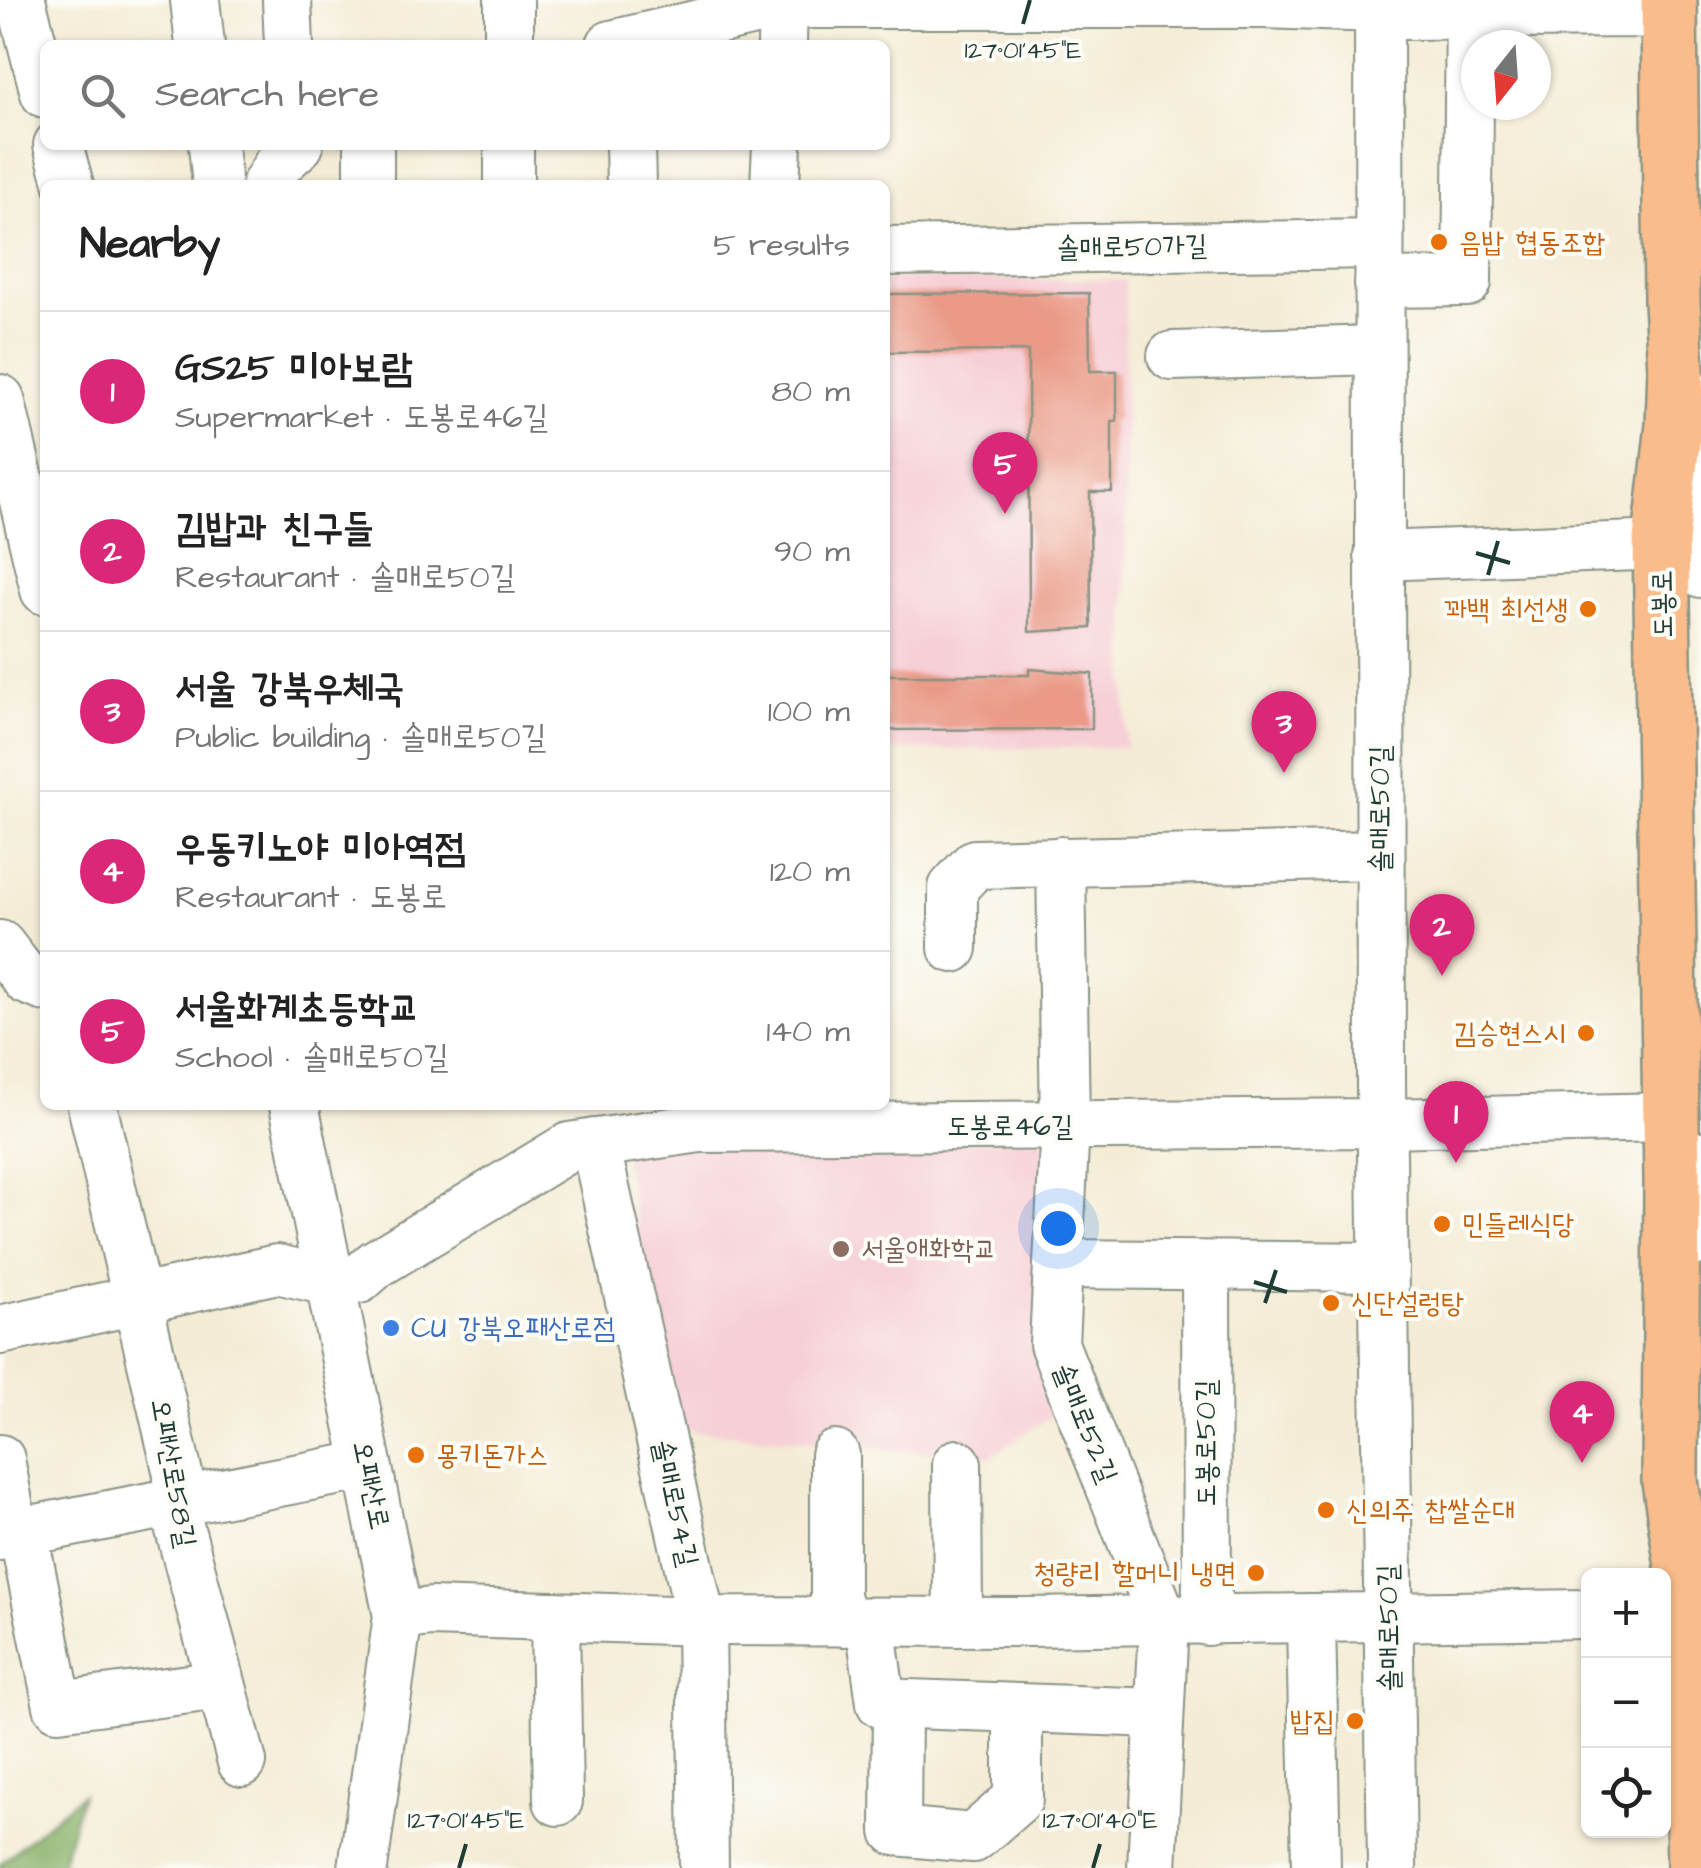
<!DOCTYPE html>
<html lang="en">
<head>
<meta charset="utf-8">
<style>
	:root { --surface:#fff; --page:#f2f2f2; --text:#222; --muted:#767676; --line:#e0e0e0; --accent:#db2777 }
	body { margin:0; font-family:"Architects Daughter","Poor Story",sans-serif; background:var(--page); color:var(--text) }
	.controls { position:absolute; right:30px; bottom:30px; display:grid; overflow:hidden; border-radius:15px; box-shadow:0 2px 8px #0004 }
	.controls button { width:90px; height:90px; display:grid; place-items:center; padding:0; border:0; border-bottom:2px solid var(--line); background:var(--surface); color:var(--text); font:50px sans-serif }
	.compass { position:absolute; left:1461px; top:30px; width:90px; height:90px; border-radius:50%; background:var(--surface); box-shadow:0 2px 8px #0004; rotate:197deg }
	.you { position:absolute; left:1058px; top:1228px; width:35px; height:35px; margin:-25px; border:8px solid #fff; border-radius:50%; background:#1a73e8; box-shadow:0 0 0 15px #1a73e833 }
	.badge { display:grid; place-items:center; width:65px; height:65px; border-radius:50%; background:var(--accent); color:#fff; font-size:32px; font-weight:700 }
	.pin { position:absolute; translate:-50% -82px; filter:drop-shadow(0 2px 5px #0008) }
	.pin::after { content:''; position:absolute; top:52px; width:35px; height:30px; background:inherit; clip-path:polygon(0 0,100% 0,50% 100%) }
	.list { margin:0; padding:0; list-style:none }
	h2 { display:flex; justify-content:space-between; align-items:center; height:130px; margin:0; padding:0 40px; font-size:42px }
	h2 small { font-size:32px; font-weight:400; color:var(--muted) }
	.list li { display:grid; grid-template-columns:65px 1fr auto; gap:30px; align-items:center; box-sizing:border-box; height:160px; padding:0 40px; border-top:2px solid var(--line) }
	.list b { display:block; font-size:38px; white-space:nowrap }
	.list p { margin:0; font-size:32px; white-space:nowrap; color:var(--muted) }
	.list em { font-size:32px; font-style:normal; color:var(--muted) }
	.icon { flex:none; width:55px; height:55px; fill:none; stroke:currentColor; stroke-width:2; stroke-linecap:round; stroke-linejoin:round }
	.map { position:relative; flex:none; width:1701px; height:1868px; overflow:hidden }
	.search { position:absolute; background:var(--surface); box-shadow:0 2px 8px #0004; left:40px; top:40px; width:850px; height:110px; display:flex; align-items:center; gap:25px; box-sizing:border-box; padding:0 35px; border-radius:15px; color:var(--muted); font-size:38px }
	.panel { position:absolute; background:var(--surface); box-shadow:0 2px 8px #0004; left:40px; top:180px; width:850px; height:930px; border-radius:15px }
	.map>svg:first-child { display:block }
	.built { fill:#f6cfd7 }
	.forest { fill:#8ab26a; stroke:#54784f; stroke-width:2.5 }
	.building { fill:#ea9a87 }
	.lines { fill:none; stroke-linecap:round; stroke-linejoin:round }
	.minor-casing { stroke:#8a9485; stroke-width:52 }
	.major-casing { stroke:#8a9485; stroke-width:60 }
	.minor { stroke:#fff; stroke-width:48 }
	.major { stroke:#fabc8b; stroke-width:55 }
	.ticks { fill:none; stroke:#1f3d34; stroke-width:4 }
	.food-dot { fill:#e8710a; stroke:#fdfcf7; stroke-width:4 }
	.education-dot { fill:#8d6e63; stroke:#fdfcf7; stroke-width:4 }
	.shop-dot { fill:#3f7fe0; stroke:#fdfcf7; stroke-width:4 }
	.labels { text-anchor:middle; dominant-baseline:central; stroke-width:8; stroke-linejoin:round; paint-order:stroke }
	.food-label { font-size:28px; fill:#c56008; stroke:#fdfcf7; text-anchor:start }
	.street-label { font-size:28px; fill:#1f3d34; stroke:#fdfcf7 }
	.education-label { font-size:28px; fill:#785e54; stroke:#fdfcf7; text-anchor:start }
	.shop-label { font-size:28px; fill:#366cbe; stroke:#fdfcf7; text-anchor:start }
	.ticks-label { font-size:25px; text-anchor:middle; fill:#1f3d34; stroke:#fdfcf7; stroke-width:8; stroke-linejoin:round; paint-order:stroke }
</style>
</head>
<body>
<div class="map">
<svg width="1701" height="1868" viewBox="0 0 1701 1868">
	<rect width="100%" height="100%" fill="#fdfcf7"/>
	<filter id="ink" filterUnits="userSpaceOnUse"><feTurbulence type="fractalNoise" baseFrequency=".01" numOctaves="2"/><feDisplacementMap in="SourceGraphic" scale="20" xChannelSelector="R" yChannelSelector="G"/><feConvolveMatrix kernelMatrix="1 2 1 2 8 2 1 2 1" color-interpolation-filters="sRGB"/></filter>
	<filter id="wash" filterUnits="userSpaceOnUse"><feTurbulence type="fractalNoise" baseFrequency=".0048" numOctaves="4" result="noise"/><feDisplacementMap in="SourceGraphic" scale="40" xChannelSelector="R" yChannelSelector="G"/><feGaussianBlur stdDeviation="2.25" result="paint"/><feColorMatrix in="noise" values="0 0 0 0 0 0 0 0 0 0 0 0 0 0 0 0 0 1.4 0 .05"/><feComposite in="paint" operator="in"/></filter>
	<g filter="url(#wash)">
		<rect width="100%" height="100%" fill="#f4ecd6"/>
		<!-- built -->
		<g class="built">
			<path d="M885,278L1125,280L1126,747L885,750Z"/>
			<path d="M1045,1139L1061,1409L990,1457L676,1430L622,1149Z"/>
		</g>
		<!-- forest -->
		<path class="forest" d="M82,1794L60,1868H0V1864Z"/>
		<g id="blocks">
			<!-- building -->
			<g class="building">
				<path d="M1089,293L1090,371H1117V421H1112V492H1090L1091,628L1029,632L1028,351L885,352V294Z"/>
				<path d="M1029,669L1092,674V729L885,730V675H1029Z"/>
			</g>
		</g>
	</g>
	<g filter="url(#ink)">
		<use href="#blocks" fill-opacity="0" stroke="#8a9485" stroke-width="2.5"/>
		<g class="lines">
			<!-- minor casing -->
			<g class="minor-casing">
				<g id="minor">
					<path d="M21,0L45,93"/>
					<path d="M195,0L200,45"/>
					<path d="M287,0L289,45"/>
					<path d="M509,0V45"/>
					<path d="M1379,0L1381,1084L1392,1868"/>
					<path d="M611,45L784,4H1263L1379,8L1406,15L1634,13L1669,17"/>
					<path d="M782,45L783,0"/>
					<path d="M58,145L69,185"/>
					<path d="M213,145L217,185"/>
					<path d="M630,145L631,185"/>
					<path d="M266,185L279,163L299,145"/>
					<path d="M369,185V145"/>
					<path d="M509,185V145"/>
					<path d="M775,185L777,145"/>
					<path d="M885,251L1378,244"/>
					<path d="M1379,283L1467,282L1470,15"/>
					<path d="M1172,356L1379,350"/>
					<path d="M1696,398L1701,573"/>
					<path d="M0,399L45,590"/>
					<path d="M1379,556L1638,546L1661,540"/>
					<path d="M1061,861L1065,1125L1054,1344L1164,1622L1152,1868"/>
					<path d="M0,945L27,980L45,987"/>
					<path d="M953,948V888L975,864L1380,855"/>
					<path d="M92,1105L178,1474V1522L242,1762"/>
					<path d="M294,1105L398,1616L363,1868"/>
					<path d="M595,1143L701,1621L704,1868"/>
					<path d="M1693,1242L1701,1156"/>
					<path d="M1058,1264L1384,1267"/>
					<path d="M1206,1266L1207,1621"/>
					<path d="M0,1330L277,1269L329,1281L359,1279L376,1264L569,1147L700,1128L1382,1123L1671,1117"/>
					<path d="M835,1455V1597L844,1622"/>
					<path d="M0,1459L10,1513L23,1532L58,1706L221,1685"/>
					<path d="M957,1464L958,1622"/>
					<path d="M0,1536L367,1465"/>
					<path d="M398,1616L431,1612L701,1621L1026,1622L1588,1614"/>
					<path d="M555,1616L558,1801"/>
					<path d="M1311,1619L1316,1868"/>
					<path d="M870,1622L881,1703L1159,1713"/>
					<path d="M897,1704L896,1831L973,1838L1018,1799V1708"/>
				</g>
			</g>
			<!-- major casing -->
			<g class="major-casing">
				<path id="major" d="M1669,0L1672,302L1676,368L1674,425L1661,540L1672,1179L1670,1481L1690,1611L1695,1868"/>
			</g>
			<!-- minor -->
			<use href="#minor" class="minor"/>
			<!-- major -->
			<use href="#major" class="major"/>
		</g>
	</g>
	<!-- ticks -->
	<path class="ticks" d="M1023,24L1030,0M1476,553L1510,563M1488,575L1498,541M1254,1282L1287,1292M1265,1303L1276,1270M459,1868L466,1844M1093,1868L1100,1844"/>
	<!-- markers -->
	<g class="food-dot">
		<circle cx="1439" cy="242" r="10"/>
		<circle cx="1588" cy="609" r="10"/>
		<circle cx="1586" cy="1033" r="10"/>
		<circle cx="1442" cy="1224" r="10"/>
		<circle cx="1331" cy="1303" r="10"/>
		<circle cx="416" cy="1455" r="10"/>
		<circle cx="1326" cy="1510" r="10"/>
		<circle cx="1256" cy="1573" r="10"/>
		<circle cx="1355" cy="1721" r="10"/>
	</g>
	<circle class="education-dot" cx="841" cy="1249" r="10"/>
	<circle class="shop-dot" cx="391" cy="1328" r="10"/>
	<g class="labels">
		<!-- food labels -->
		<g class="food-label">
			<text x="1459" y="242">음밥 협동조합</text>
			<text x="1568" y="609" text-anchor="end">꽈백 최선생</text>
			<text x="1566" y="1033" text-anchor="end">김승현스시</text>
			<text x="1462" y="1224">민들레식당</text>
			<text x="1351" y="1303">신단설렁탕</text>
			<text x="436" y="1455">몽키돈가스</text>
			<text x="1346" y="1510">신의주 찹쌀순대</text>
			<text x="1236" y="1573" text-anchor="end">청량리 할머니 냉면</text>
			<text x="1335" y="1721" text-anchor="end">밥집</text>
		</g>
		<!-- street labels -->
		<g class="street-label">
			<text transform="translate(1132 247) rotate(-1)">솔매로50가길</text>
			<text transform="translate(1663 604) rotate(-91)">도봉로</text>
			<text transform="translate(1380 809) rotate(-90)">솔매로50길</text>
			<text x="1010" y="1126">도봉로46길</text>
			<text transform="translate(1085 1423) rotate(68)">솔매로52길</text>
			<text transform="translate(1206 1443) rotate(-90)">도봉로50길</text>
			<text transform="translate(173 1473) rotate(80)">오패산로58길</text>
			<text transform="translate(371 1485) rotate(78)">오패산로</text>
			<text transform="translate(675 1503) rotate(78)">솔매로54길</text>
			<text transform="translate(1389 1628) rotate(-91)">솔매로50길</text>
		</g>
		<!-- education labels -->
		<g class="education-label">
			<text x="861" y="1249">서울애화학교</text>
		</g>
		<!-- shop labels -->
		<g class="shop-label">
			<text x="411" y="1328">CU 강북오패산로점</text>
		</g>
	</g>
	<g class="ticks-label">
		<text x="1023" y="58">127°01'45"E</text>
		<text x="466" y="1828">127°01'45"E</text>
		<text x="1100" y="1828">127°01'40"E</text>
	</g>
</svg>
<div class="controls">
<button>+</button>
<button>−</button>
<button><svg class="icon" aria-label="locate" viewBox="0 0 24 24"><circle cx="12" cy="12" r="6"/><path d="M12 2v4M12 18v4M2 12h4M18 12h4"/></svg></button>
</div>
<svg class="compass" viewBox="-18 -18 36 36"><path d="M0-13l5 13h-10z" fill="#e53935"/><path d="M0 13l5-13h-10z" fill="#767676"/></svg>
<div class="you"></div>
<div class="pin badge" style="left:1456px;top:1163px">1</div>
<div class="pin badge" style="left:1442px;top:976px">2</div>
<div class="pin badge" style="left:1284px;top:773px">3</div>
<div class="pin badge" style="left:1582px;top:1463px">4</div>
<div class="pin badge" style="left:1005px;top:514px">5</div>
<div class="search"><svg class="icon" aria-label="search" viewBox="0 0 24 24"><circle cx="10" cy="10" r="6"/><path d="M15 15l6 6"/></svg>Search here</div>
<section class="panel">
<h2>Nearby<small>5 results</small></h2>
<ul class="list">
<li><span class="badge">1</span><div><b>GS25 미아보람</b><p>Supermarket · 도봉로46길</p></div><em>80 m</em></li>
<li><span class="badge">2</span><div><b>김밥과 친구들</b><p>Restaurant · 솔매로50길</p></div><em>90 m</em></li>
<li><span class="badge">3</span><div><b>서울 강북우체국</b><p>Public building · 솔매로50길</p></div><em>100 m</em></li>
<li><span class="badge">4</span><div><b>우동키노야 미아역점</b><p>Restaurant · 도봉로</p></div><em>120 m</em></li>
<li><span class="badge">5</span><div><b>서울화계초등학교</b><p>School · 솔매로50길</p></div><em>140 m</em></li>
</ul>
</section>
</div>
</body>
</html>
